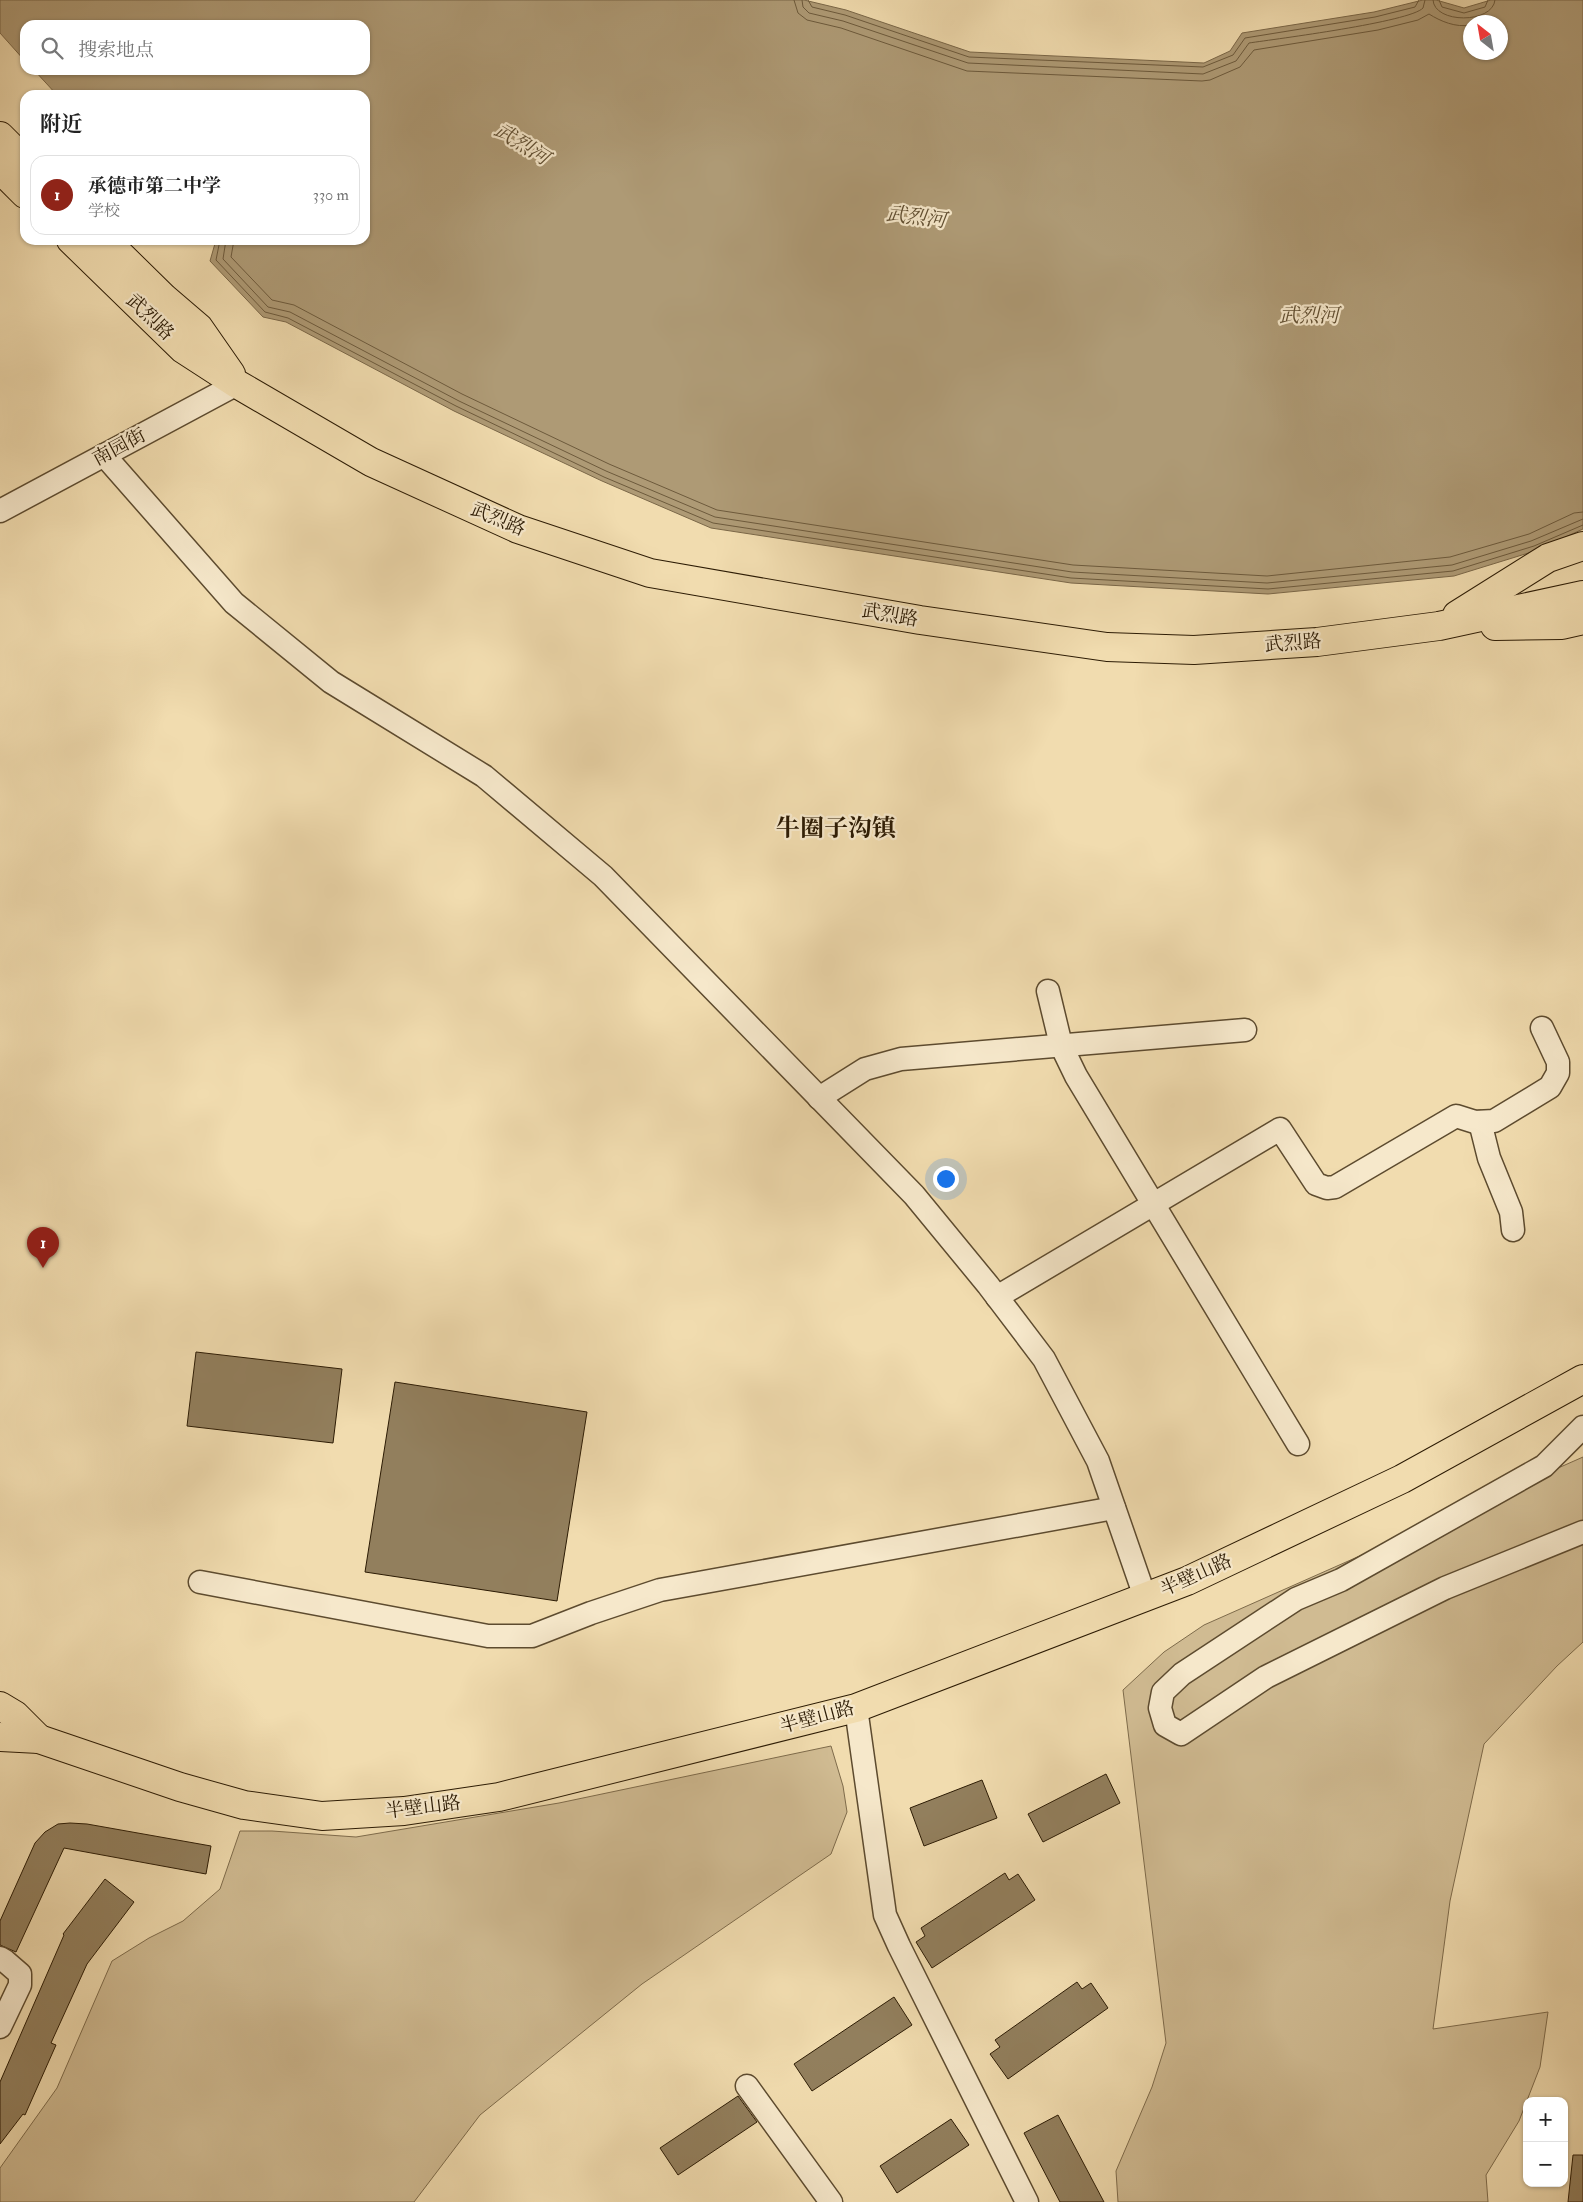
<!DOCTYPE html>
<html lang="zh">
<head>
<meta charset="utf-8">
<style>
	:root { --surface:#fff; --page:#f6f6f6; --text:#222; --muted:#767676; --line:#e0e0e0; --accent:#8f2418 }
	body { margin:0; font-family:"IM FELL Double Pica","Noto Serif SC",serif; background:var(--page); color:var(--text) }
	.controls { position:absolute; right:15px; bottom:15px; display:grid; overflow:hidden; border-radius:10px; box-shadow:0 1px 4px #0004 }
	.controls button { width:45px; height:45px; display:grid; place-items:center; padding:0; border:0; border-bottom:1px solid var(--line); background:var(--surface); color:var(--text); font:25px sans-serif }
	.compass { position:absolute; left:1463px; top:15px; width:45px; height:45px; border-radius:50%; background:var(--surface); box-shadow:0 1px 4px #0004; rotate:329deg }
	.you { position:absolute; left:945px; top:1178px; width:18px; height:18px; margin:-12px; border:4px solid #fff; border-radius:50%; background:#1a73e8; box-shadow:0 0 0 8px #1a73e833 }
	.badge { display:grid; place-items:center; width:32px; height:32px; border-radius:50%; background:var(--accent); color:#fff; font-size:16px; font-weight:700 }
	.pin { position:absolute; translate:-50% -41px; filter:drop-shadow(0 1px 2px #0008) }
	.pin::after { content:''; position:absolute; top:26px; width:18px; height:15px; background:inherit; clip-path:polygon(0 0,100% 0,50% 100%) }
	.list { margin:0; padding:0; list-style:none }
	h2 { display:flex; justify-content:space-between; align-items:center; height:65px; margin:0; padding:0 20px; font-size:21px }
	h2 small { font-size:16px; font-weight:400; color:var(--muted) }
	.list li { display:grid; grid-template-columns:32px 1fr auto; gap:15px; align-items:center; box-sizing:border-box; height:80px; margin:0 10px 10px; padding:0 10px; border:1px solid var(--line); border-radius:15px }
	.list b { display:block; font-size:19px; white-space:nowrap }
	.list p { margin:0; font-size:16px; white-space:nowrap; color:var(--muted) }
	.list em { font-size:16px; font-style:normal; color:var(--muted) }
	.icon { flex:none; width:28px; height:28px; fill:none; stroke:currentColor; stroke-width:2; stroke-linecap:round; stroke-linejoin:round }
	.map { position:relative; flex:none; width:1583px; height:2202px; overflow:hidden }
	.search { position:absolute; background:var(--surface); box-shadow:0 1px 4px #0004; left:20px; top:20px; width:350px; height:55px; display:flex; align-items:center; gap:12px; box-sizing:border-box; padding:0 18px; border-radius:15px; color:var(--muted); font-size:19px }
	.panel { position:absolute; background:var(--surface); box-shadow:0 1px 4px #0004; left:20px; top:90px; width:350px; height:155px; border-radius:15px }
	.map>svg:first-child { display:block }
	.green { fill:#d0bb92; stroke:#7e6b4b }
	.water { fill:#ae9a75; stroke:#7a6748; fill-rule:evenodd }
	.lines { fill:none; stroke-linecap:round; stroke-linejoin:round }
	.shore { stroke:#6d5a3c; stroke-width:1 }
	.building { fill:#927f5d; stroke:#2c1b04 }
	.minor-casing { stroke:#5d4b2f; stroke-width:25 }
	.major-casing { stroke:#2c1b04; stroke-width:30 }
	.minor { stroke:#f6e8cb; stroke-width:22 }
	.major { stroke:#f1dcaf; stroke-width:28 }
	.labels { text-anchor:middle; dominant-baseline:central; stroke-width:4.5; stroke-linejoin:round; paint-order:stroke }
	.street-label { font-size:19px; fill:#2c1b04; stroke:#f6e8cb }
	.water-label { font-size:20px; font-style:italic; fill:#604e31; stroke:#f6e8cb }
	.district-label { font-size:24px; font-weight:bold; fill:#2c1b04; stroke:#f6e8cb }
</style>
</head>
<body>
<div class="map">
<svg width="1583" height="2202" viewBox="0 0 1583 2202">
	<rect width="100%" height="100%" fill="#f1dcaf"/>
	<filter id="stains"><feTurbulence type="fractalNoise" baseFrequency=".004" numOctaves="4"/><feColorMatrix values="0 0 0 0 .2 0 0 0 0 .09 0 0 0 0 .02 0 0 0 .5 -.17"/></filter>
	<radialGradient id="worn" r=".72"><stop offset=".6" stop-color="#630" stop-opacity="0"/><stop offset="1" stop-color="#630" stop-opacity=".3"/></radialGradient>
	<!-- green -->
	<g class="green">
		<path d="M1583,1457V1642L1557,1666L1484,1744L1450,1901L1433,2029L1548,2012L1540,2067L1519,2121L1486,2175L1488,2202H1118L1116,2171L1152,2087L1166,2043L1123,1690L1164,1652L1204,1625Z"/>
		<path d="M831,1746L843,1786L847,1812L831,1854L642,1984L480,2115L414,2202H0V2168L57,2088L112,1961L149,1938L183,1921L220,1889L240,1831H272L356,1837L559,1803Z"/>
	</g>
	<!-- water -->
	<path class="water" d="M0,0H804L846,10L970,52L1204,63L1230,51L1242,33L1374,12L1423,0H1436L1464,8L1491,0H1583V529L1535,551L1454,576L1268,594L1071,583L711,528L602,481L454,411L286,322L263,317L210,261L216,240H365V95H57L34,70H365V25H25V61L0,33ZM1470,22H1500V52H1470Z"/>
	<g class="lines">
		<!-- shore -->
		<g class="shore">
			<path d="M794,0L798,13L807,20L841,28L967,71L1202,81L1210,80L1240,67L1254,50L1378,30L1418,20L1429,14C1440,21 1456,28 1470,25"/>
			<path d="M802,0L803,7L809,13L843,21L968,63L1203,74L1236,61L1249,43C1276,39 1410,22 1423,8L1425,0"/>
			<path d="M808,0L812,7L845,15L969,57L1203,67L1233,55L1245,38L1375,17L1415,7L1419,0"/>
			<path d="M1433,0C1434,24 1493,24 1495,0"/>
			<path d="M1439,0L1442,7L1464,13L1485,7L1488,0"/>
			<path d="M220,240L216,260L265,312L288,318L456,406L604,477L713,523L1071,578L1268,589L1453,571L1534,546L1583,525"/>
			<path d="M226,240L223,259L268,307L290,312L459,401L606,471L715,517L1072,572L1267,583L1452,565L1531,541L1583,519"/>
			<path d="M234,240L231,257L272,300L294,305L462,394L609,464L717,510L1073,565L1267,576L1450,557L1529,534L1574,513L1583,512"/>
		</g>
	</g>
	<!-- building -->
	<g class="building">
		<path d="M196,1352L342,1369L333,1443L187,1426Z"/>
		<path d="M395,1382L587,1412L557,1601L365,1572Z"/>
		<path d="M1106,1774L1120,1803L1043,1842L1028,1814Z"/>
		<path d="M982,1780L997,1818L924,1846L910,1808Z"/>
		<path d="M70,1823L87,1824L211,1846L206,1874L64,1848L16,1952L0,1945V1921L35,1843L45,1832L58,1824Z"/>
		<path d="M1005,1873L1009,1880L1018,1874L1035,1900L932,1968L916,1942L925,1936L921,1928Z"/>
		<path d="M105,1879L134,1902L87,1964L51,2043L56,2045L25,2115L23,2114L0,2144V2082L64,1935L63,1934Z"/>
		<path d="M1077,1982L1082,1989L1091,1983L1108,2008L1008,2079L990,2054L1000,2047L995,2040Z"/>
		<path d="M894,1997L912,2025L812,2091L794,2064Z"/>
		<path d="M738,2096L757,2122L678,2175L660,2148Z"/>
		<path d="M1058,2115L1104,2202H1060L1024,2133Z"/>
		<path d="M951,2119L969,2145L897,2193L880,2166Z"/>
		<path d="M1573,2155H1583V2202H1568Z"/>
	</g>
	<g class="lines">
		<!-- minor casing -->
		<g class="minor-casing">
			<g id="minor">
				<path d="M104,455L234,603L331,682L484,776L603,876L914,1195L988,1285L1044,1359L1098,1461L1145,1597"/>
				<path d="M0,511L237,384"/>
				<path d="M1048,991L1061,1045L1076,1076L1298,1444"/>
				<path d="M819,1098L865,1069L901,1059L1245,1030"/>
				<path d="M1480,1122L1489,1158L1511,1212L1513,1230"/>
				<path d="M997,1297L1280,1129L1316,1184L1327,1188L1335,1187L1456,1116L1475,1122L1494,1121L1550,1087L1558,1073V1062L1542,1028"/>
				<path d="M1583,1427L1544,1466L1341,1580L1296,1599L1182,1674L1163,1692L1160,1708L1165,1725L1181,1734L1266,1677L1445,1588L1583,1532"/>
				<path d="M200,1582L488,1636H532L591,1613L660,1590L1114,1508"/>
				<path d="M856,1708L885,1915L899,1946L1027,2202"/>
				<path d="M0,1958L5,1961L20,1974V1985L0,2027"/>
				<path d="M747,2086L831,2202"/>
			</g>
		</g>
		<!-- major casing -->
		<g class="major-casing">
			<g id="major">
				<path d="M0,136L25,161"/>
				<path d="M0,169L25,194"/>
				<path d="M71,240L183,349L237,384L371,462L518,529L650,573L920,620L1107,647L1194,650L1317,642L1439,626L1583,595"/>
				<path d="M105,240L164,298L199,328L231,374"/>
				<path d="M1457,615L1548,558L1583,546"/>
				<path d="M1495,626L1562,625L1583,620"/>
				<path d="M0,1706L15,1715L39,1739"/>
				<path d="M0,1737L39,1739L180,1787L244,1805L322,1816L404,1811L499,1797L856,1708L1187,1581L1402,1479L1583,1379"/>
			</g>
		</g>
		<!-- minor -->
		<use href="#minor" class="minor"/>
		<!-- major -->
		<use href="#major" class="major"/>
	</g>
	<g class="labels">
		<!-- street labels -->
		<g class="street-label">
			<text transform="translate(150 317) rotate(44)">武烈路</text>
			<text transform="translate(119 447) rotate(-28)">南园街</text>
			<text transform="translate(498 519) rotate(23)">武烈路</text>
			<text transform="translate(890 615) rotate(10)">武烈路</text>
			<text transform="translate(1293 643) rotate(-4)">武烈路</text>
			<text transform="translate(1196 1575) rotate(-24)">半壁山路</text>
			<text transform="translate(817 1717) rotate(-15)">半壁山路</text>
			<text transform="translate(423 1807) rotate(-7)">半壁山路</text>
		</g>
		<!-- water labels -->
		<g class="water-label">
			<text transform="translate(522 144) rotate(32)">武烈河</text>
			<text transform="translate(916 217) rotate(7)">武烈河</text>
			<text x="1309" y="315">武烈河</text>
		</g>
		<!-- district labels -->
		<g class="district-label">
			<text x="836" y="828">牛圈子沟镇</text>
		</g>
	</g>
	<rect width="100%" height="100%" filter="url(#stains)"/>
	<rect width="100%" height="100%" fill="url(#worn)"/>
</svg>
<div class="controls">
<button>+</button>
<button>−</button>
</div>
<svg class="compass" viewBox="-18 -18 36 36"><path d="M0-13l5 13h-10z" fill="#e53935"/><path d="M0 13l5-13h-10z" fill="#767676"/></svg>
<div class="you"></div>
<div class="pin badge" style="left:43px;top:1268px">1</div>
<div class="search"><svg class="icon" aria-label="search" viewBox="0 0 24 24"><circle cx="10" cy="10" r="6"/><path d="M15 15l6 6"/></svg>搜索地点</div>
<section class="panel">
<h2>附近<small></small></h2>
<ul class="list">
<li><span class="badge">1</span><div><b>承德市第二中学</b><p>学校</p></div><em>330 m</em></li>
</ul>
</section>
</div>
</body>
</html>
